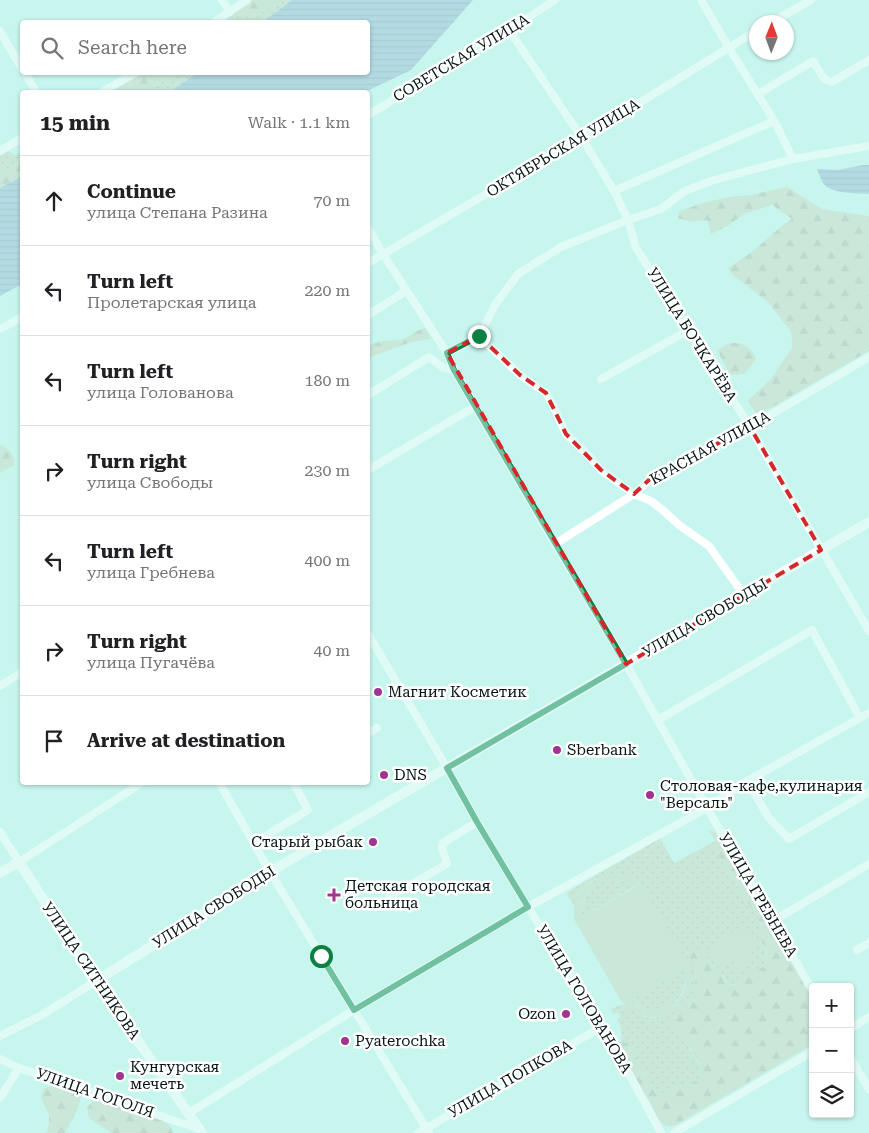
<!DOCTYPE html>
<html lang="en">
<head>
<meta charset="utf-8">
<style>
	:root { --surface:#fff; --page:#f6f6f6; --text:#202124; --muted:#757577; --line:#e0e0e0 }
	body { margin:0; font-family:"Roboto Serif",serif; background:var(--page); color:var(--text) }
	.controls { position:absolute; right:15px; bottom:15px; display:grid; overflow:hidden; border-radius:5px; box-shadow:0 1px 4px #0004 }
	.controls button { width:45px; height:45px; display:grid; place-items:center; padding:0; border:0; border-bottom:1px solid var(--line); background:var(--surface); color:var(--text); font:25px sans-serif }
	.compass { position:absolute; left:749px; top:15px; width:45px; height:45px; border-radius:50%; background:var(--surface); box-shadow:0 1px 4px #0004; rotate:1deg }
	.stop { position:absolute; width:15px; height:15px; margin:-11px; border:4px solid #0b8043; border-radius:50%; background:#fff }
	.stop.end { background:#0b8043; border-color:#fff; box-shadow:0 1px 5px #0008 }
	.list { margin:0; padding:0; list-style:none }
	h2 { display:flex; justify-content:space-between; align-items:center; height:65px; margin:0; padding:0 20px; font-size:21px }
	h2 small { font-size:16px; font-weight:400; color:var(--muted) }
	.list li { display:grid; grid-template-columns:32px 1fr auto; gap:15px; align-items:center; box-sizing:border-box; height:90px; padding:0 20px; border-top:1px solid var(--line) }
	.list b { display:block; font-size:19px; white-space:nowrap }
	.list p { margin:0; font-size:16px; white-space:nowrap; color:var(--muted) }
	.list em { font-size:16px; font-style:normal; color:var(--muted) }
	.icon { flex:none; width:28px; height:28px; fill:none; stroke:currentColor; stroke-width:2; stroke-linecap:round; stroke-linejoin:round }
	.map { position:relative; flex:none; width:869px; height:1133px; overflow:hidden }
	.search { position:absolute; background:var(--surface); box-shadow:0 1px 4px #0004; left:20px; top:20px; width:350px; height:55px; display:flex; align-items:center; gap:12px; box-sizing:border-box; padding:0 18px; border-radius:5px; color:var(--muted); font-size:19px }
	.panel { position:absolute; background:var(--surface); box-shadow:0 1px 4px #0004; left:20px; top:90px; width:350px; height:695px; border-radius:5px }
	.map>svg:first-child { display:block }
	.grass { fill:url(#grass-dots) }
	.forest { fill:url(#forest-firs) }
	.garden { fill:#ced8c2; fill-rule:evenodd }
	.water { fill:url(#water-rules) }
	.lines { fill:none; stroke-linecap:round; stroke-linejoin:round }
	.minor { stroke:#fff; stroke-width:8 }
	.major { stroke:#fff; stroke-width:10 }
	.route { stroke:#0b8043; stroke-width:6 }
	.marked { fill:none; stroke:#d62828; stroke-width:4; stroke-dasharray:10 6; stroke-linejoin:round }
	.poi-dot { fill:#a13493; stroke:#fff; stroke-width:2 }
	.labels { text-anchor:middle; dominant-baseline:central; stroke-width:5; stroke-linejoin:round; paint-order:stroke }
	.street-label { font-size:15px; fill:#041513; stroke:#fff }
	.poi-label { font-size:15px; fill:#041513; stroke:#fff; text-anchor:start }
</style>
</head>
<body>
<div class="map">
<svg width="869" height="1133" viewBox="0 0 869 1133">
	<defs>
		<pattern id="grass-dots" width="8" height="8" patternUnits="userSpaceOnUse" patternTransform="scale(1.25)"><rect width="8" height="8" fill="#ced8c2"/><path d="M2 2h.1M6 6h.1" fill="none" stroke="#afb8a6" stroke-width="1.8" stroke-linecap="round"/></pattern>
		<pattern id="forest-firs" width="22" height="20" patternUnits="userSpaceOnUse" patternTransform="scale(1.25)"><rect width="22" height="20" fill="#ced8c2"/><path d="M5 1l3.5 6h-7zM16 11l3.5 6h-7z" fill="#afb8a6"/></pattern>
		<pattern id="water-rules" width="6" height="5" patternUnits="userSpaceOnUse" patternTransform="scale(1.25)"><rect width="6" height="5" fill="#9cb9d3"/><path d="M0 2.5h6" fill="none" stroke="#859eb4"/></pattern>
	</defs>
	<rect width="100%" height="100%" fill="#c7f5ef"/>
	<!-- grass -->
	<g class="grass">
		<path d="M277,0H292L263,22H229L228,17L238,10L259,14Z"/>
		<path d="M178,73H197L170,92H144L154,85Z"/>
		<path d="M6,150L15,155L22,152V163L0,172V154Z"/>
		<path d="M660,838L674,863L715,841L714,848L760,921L762,928L760,935C766,948 769,953 764,967C751,973 741,984 727,986C724,982 724,978 722,974C717,966 709,966 706,954L695,968C697,978 694,999 688,1007C684,1012 677,1016 672,1019V1028C687,1041 698,1056 702,1077C692,1084 686,1083 676,1087C669,1090 665,1093 657,1094L628,1043L620,1050L617,1049C623,1041 623,1028 617,1020L619,1018L620,1016L618,1013L614,1014L611,1009L623,1004L625,1006L645,1017L655,1018L668,1014L681,1005L692,979L641,885C617,866 581,874 575,907L567,894L569,891Z"/>
		<path d="M615,879L628,882L635,886L582,917C580,896 594,881 615,879Z"/>
		<path d="M685,969C691,1003 657,1022 630,1001Z"/>
	</g>
	<!-- forest -->
	<g class="forest">
		<path d="M251,0H277L259,14L251,17L242,16L238,10Z"/>
		<path d="M139,73H178L154,85L144,92H106Z"/>
		<path d="M22,163V176L0,188V172Z"/>
		<path d="M787,187L822,209L869,216V351L757,416L748,400L771,379L793,346L791,332L768,302L733,275L728,268L752,252L783,225L792,219L772,205L744,214L729,225L711,234L707,220L691,222L678,218L679,211L706,202L730,197L751,195Z"/>
		<path d="M425,328L431,339L411,342L368,358V346C372,344 378,342 383,341C390,340 397,341 403,339C412,336 415,330 425,328Z"/>
		<path d="M732,343C746,343 749,347 756,358L754,362L744,374L730,375L717,350L724,346Z"/>
		<path d="M0,445C9,448 17,456 13,466L0,473Z"/>
		<path d="M710,830L716,833L813,996V1044L676,1125C656,1132 656,1106 645,1095L620,1050L621,1046L624,1043H628L657,1094C666,1093 668,1090 676,1087C686,1084 692,1084 702,1077C700,1066 697,1056 690,1047C684,1040 673,1032 670,1023C673,1015 683,1013 688,1007C693,1000 697,979 695,971C694,966 692,961 689,956L691,952L694,949L703,950L711,964L721,972L724,982L727,986L735,985C741,969 750,973 764,967C767,959 769,951 764,944C761,939 761,943 760,937C760,930 763,931 760,922L714,848L715,841L709,831Z"/>
		<path d="M56,1086L71,1089L81,1096C79,1110 71,1121 65,1133H46L49,1125V1115L41,1098L44,1088Z"/>
		<path d="M95,1101C106,1102 158,1117 167,1123C170,1126 172,1129 173,1133H112L94,1122L89,1117L87,1108L91,1103Z"/>
	</g>
	<!-- garden -->
	<g class="garden">
		<path d="M614,874C624,876 633,878 641,885L691,969C692,976 692,982 690,989C681,1022 642,1026 621,1001L574,919C572,893 589,877 614,874ZM615,879L628,882L635,887L582,917C579,896 595,881 615,879ZM684,970C695,1002 656,1022 630,1001Z"/>
		<path d="M745,926L757,947L750,951L755,960L738,969L733,961L720,968L708,946Z"/>
	</g>
	<!-- water -->
	<g class="water">
		<path d="M292,0H473L411,70L365,92H170L197,73L368,72V22H263Z"/>
		<path d="M863,165H869V194C857,193 832,194 824,184C821,181 819,173 817,169L838,170Z"/>
		<path d="M22,176V284L0,296V188Z"/>
	</g>
	<g class="lines">
		<!-- minor -->
		<g class="minor">
			<path d="M222,0L230,12"/>
			<path d="M701,0L729,48L775,122L793,159"/>
			<path d="M214,22L247,0"/>
			<path d="M772,22L811,0"/>
			<path d="M509,30L582,138L614,191L628,220L636,248L689,330L750,427L869,631"/>
			<path d="M0,31L22,69"/>
			<path d="M25,72L36,92"/>
			<path d="M102,92L137,72"/>
			<path d="M758,94L813,61L824,79L832,82L869,60"/>
			<path d="M368,115L509,30L555,0"/>
			<path d="M0,151L22,138"/>
			<path d="M614,191L774,121"/>
			<path d="M368,228L383,254L447,353L454,370L555,544L626,664L707,808L773,921L813,992"/>
			<path d="M368,263L582,138L756,31"/>
			<path d="M368,315L406,291"/>
			<path d="M0,329L22,317"/>
			<path d="M479,336L520,375L546,393L553,405L566,434L587,454L601,470L634,494L651,501L665,512L679,525L709,546L744,595"/>
			<path d="M447,353L479,336L495,305L518,274L561,247L628,220L661,209L685,191L714,180L793,159L869,146"/>
			<path d="M601,379L689,330"/>
			<path d="M368,395L429,357L444,368L454,370"/>
			<path d="M368,470L476,406"/>
			<path d="M555,544L634,494L652,477L672,468L750,427L869,357"/>
			<path d="M368,634L447,768L477,822L528,907L603,1026L661,1133"/>
			<path d="M0,686L22,672"/>
			<path d="M658,720L812,630L860,718"/>
			<path d="M368,733L377,728"/>
			<path d="M747,781L769,818L789,839L869,792"/>
			<path d="M219,782L270,872L429,1133"/>
			<path d="M0,832L19,862L143,782"/>
			<path d="M254,843L308,810L293,782"/>
			<path d="M389,897L447,864L442,848L443,843L477,822"/>
			<path d="M773,921L869,864"/>
			<path d="M857,950L869,943"/>
			<path d="M850,1029L869,1017"/>
			<path d="M0,1036L42,1015L96,981"/>
			<path d="M850,1057L869,1089"/>
			<path d="M0,1059L19,1068L199,1129"/>
			<path d="M0,1098L19,1068"/>
			<path d="M189,1113L354,1010L528,907L707,808L747,781L869,713"/>
			<path d="M418,1133L603,1026"/>
			<path d="M674,1133L813,1051"/>
		</g>
		<!-- major -->
		<g class="major">
			<path d="M0,873L19,862L96,981L202,1133"/>
			<path d="M96,981L270,872L347,826L869,522"/>
		</g>
	</g>
	<g class="lines">
		<!-- route -->
		<path class="route" d="M321,956L354,1010L528,907L477,822L447,768L626,664L454,370L447,353L479,336"/>
	</g>
	<!-- marked area -->
	<path d="M0 0H869V1133H0ZM479,336L520,375L546,393L566,434L601,470L634,494L652,477L750,427L821,550L626,664L447,353Z" fill="#c7f5ef" fill-opacity=".55" fill-rule="evenodd"/>
	<path class="marked" d="M479,336L520,375L546,393L566,434L601,470L634,494L652,477L750,427L821,550L626,664L447,353Z"/>
	<!-- markers -->
	<g class="poi-dot">
		<circle cx="378" cy="692" r="5"/>
		<circle cx="557" cy="750" r="5"/>
		<circle cx="384" cy="775" r="5"/>
		<circle cx="650" cy="795" r="5"/>
		<circle cx="373" cy="842" r="5"/>
		<path d="M331.5 887.5h5v5h5v5h-5v5h-5v-5h-5v-5h5z"/>
		<circle cx="566" cy="1014" r="5"/>
		<circle cx="345" cy="1041" r="5"/>
		<circle cx="120" cy="1076" r="5"/>
	</g>
	<g class="labels">
		<!-- street labels -->
		<g class="street-label">
			<text transform="translate(461 58) rotate(-31)">СОВЕТСКАЯ УЛИЦА</text>
			<text transform="translate(563 148) rotate(-31)">ОКТЯБРЬСКАЯ УЛИЦА</text>
			<text transform="translate(692 335) rotate(58)">УЛИЦА БОЧКАРЁВА</text>
			<text transform="translate(710 448) rotate(-29)">КРАСНАЯ УЛИЦА</text>
			<text transform="translate(705 618) rotate(-30)">УЛИЦА СВОБОДЫ</text>
			<text transform="translate(758 895) rotate(60)">УЛИЦА ГРЕБНЕВА</text>
			<text transform="translate(214 907) rotate(-32)">УЛИЦА СВОБОДЫ</text>
			<text transform="translate(91 971) rotate(56)">УЛИЦА СИТНИКОВА</text>
			<text transform="translate(584 999) rotate(59)">УЛИЦА ГОЛОВАНОВА</text>
			<text transform="translate(510 1079) rotate(-30)">УЛИЦА ПОПКОВА</text>
			<text transform="translate(95 1093) rotate(19)">УЛИЦА ГОГОЛЯ</text>
		</g>
		<!-- poi labels -->
		<g class="poi-label">
			<text x="388" y="692">Магнит Косметик</text>
			<text x="567" y="750">Sberbank</text>
			<text x="394" y="775">DNS</text>
			<text x="660" y="786">Столовая-кафе,кулинария<tspan x="660" dy="17">"Версаль"</tspan></text>
			<text x="363" y="842" text-anchor="end">Старый рыбак</text>
			<text x="345" y="886">Детская городская<tspan x="345" dy="17">больница</tspan></text>
			<text x="556" y="1014" text-anchor="end">Ozon</text>
			<text x="355" y="1041">Pyaterochka</text>
			<text x="130" y="1067">Кунгурская<tspan x="130" dy="17">мечеть</tspan></text>
		</g>
	</g>
</svg>
<div class="controls">
<button>+</button>
<button>−</button>
<button><svg class="icon" aria-label="layers" viewBox="0 0 24 24"><path d="M12 4l9 5-9 5-9-5zM3 14l9 5 9-5"/></svg></button>
</div>
<svg class="compass" viewBox="-18 -18 36 36"><path d="M0-13l5 13h-10z" fill="#e53935"/><path d="M0 13l5-13h-10z" fill="#757577"/></svg>
<div class="stop" style="left:321px;top:956px"></div>
<div class="stop end" style="left:479px;top:336px"></div>
<div class="search"><svg class="icon" aria-label="search" viewBox="0 0 24 24"><circle cx="10" cy="10" r="6"/><path d="M15 15l6 6"/></svg>Search here</div>
<section class="panel">
<h2>15 min<small>Walk · 1.1 km</small></h2>
<ul class="list">
<li><svg class="icon" aria-label="ahead" viewBox="0 0 24 24"><path d="M12 20V5M6 11l6-6 6 6"/></svg><div><b>Continue</b><p>улица Степана Разина</p></div><em>70 m</em></li>
<li><svg class="icon" aria-label="left" viewBox="0 0 24 24"><path d="M17 20v-9H6M10 6l-5 5 5 5"/></svg><div><b>Turn left</b><p>Пролетарская улица</p></div><em>220 m</em></li>
<li><svg class="icon" aria-label="left" viewBox="0 0 24 24"><path d="M17 20v-9H6M10 6l-5 5 5 5"/></svg><div><b>Turn left</b><p>улица Голованова</p></div><em>180 m</em></li>
<li><svg class="icon" aria-label="right" viewBox="0 0 24 24"><path d="M7 20v-9h11M14 6l5 5-5 5"/></svg><div><b>Turn right</b><p>улица Свободы</p></div><em>230 m</em></li>
<li><svg class="icon" aria-label="left" viewBox="0 0 24 24"><path d="M17 20v-9H6M10 6l-5 5 5 5"/></svg><div><b>Turn left</b><p>улица Гребнева</p></div><em>400 m</em></li>
<li><svg class="icon" aria-label="right" viewBox="0 0 24 24"><path d="M7 20v-9h11M14 6l5 5-5 5"/></svg><div><b>Turn right</b><p>улица Пугачёва</p></div><em>40 m</em></li>
<li><svg class="icon" aria-label="arrive" viewBox="0 0 24 24"><path d="M6 21V4h12l-3 4 3 4H6"/></svg><div><b>Arrive at destination</b></div></li>
</ul>
</section>
</div>
</body>
</html>
